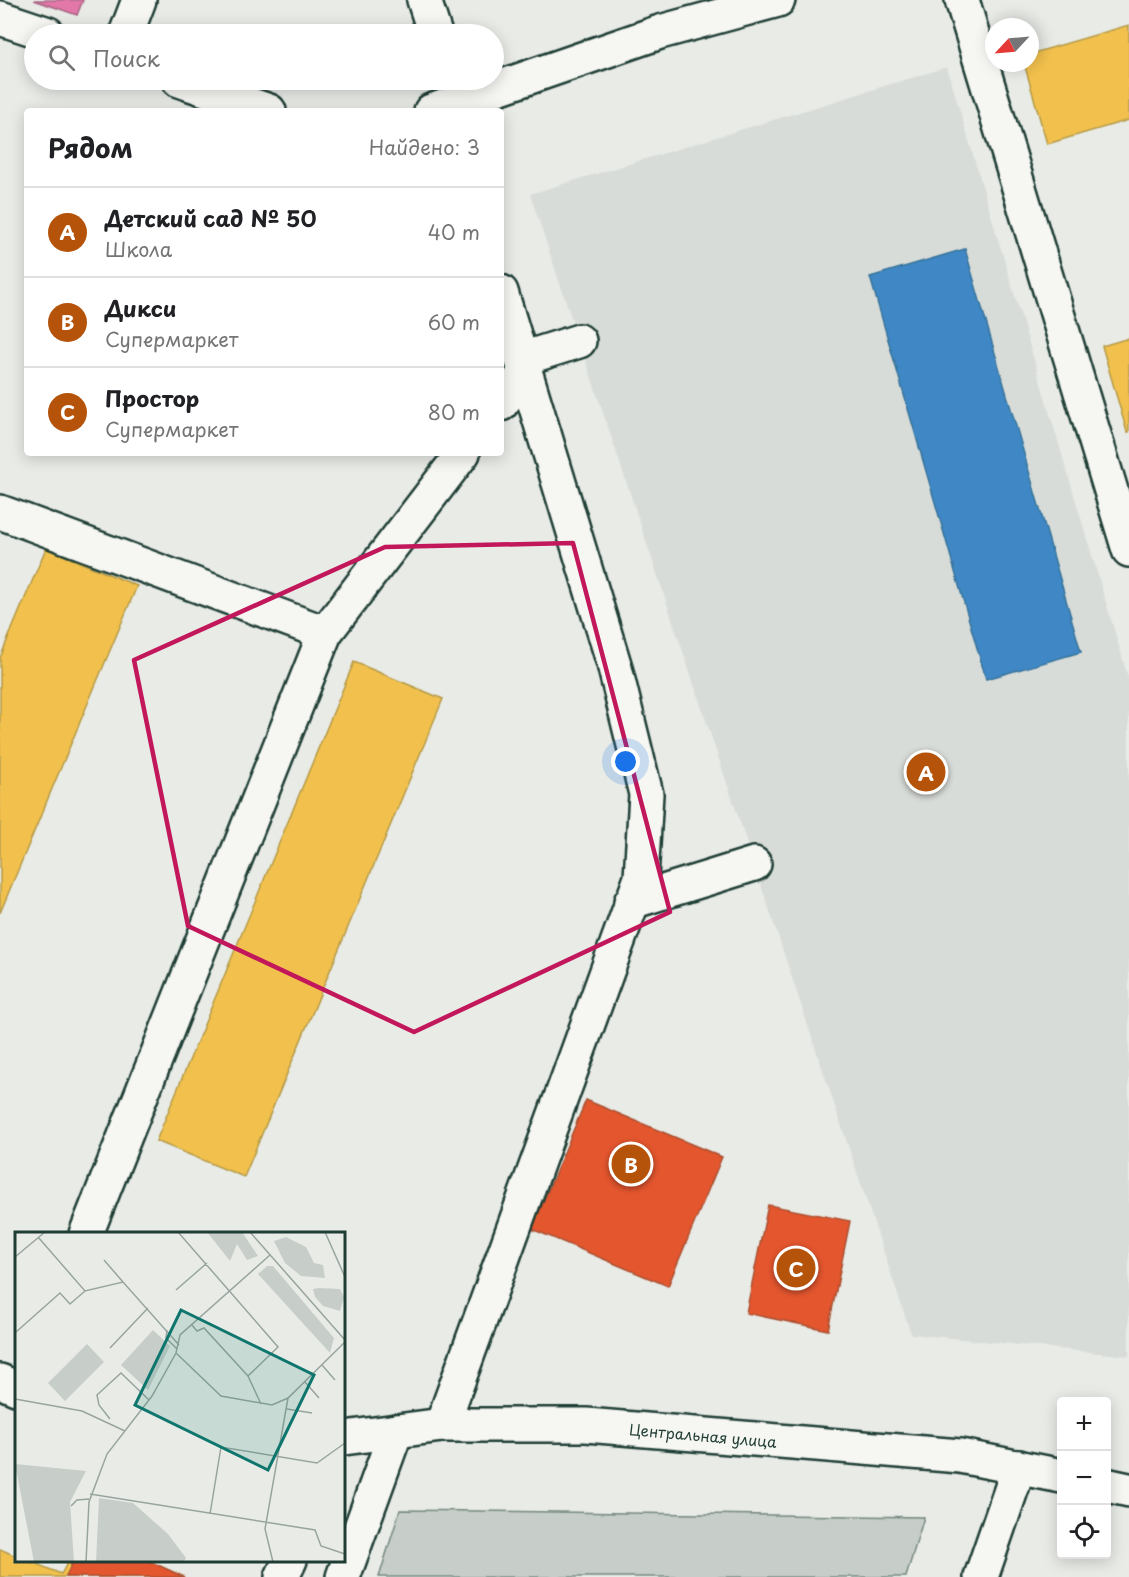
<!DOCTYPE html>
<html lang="ru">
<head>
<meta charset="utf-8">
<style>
	:root { --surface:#fff; --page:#f2f2f2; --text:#202124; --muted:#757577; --line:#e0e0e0; --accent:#b45309 }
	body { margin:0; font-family:"Playpen Sans",sans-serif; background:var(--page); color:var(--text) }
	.controls { position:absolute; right:18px; bottom:18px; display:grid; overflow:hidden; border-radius:6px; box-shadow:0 3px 15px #0003 }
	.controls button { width:54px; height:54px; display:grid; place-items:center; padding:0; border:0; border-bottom:2px solid var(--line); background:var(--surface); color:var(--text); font:30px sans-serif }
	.compass { position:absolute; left:985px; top:18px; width:54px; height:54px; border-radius:50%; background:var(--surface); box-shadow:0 3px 15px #0003; rotate:244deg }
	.you { position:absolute; left:626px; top:762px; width:21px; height:21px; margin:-15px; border:4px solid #fff; border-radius:50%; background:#1a73e8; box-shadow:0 0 0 9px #1a73e833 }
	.badge { display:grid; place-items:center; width:39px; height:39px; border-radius:50%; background:var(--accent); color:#fff; font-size:20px; font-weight:700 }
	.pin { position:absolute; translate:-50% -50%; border:3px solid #fff; box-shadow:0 2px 6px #0006 }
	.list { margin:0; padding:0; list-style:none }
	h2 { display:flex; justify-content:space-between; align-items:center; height:78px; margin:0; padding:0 24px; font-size:26px }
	h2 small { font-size:20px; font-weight:400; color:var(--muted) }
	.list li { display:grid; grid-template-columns:39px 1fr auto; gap:18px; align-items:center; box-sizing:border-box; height:90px; padding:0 24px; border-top:2px solid var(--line) }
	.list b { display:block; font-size:22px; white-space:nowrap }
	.list p { margin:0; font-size:20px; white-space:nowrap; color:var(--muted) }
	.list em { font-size:20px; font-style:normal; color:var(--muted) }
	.icon { flex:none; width:33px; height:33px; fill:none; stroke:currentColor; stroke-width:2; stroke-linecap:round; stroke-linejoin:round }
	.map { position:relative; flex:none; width:1129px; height:1577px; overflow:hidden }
	.search { position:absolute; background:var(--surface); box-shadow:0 3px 15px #0003; left:24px; top:24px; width:480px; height:66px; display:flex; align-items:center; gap:15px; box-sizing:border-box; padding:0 21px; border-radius:33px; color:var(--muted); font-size:22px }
	.panel { position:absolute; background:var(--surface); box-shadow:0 3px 15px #0003; left:24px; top:108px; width:480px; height:348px; border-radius:6px }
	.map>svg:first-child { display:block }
	.built { fill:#d8dcd8 }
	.green { fill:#c7cec9; stroke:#73867e; stroke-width:1.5 }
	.homes { fill:#f2c14e; stroke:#b39946; stroke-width:1.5 }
	.shops { fill:#e4572e; stroke:#a94f30; stroke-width:1.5 }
	.schools { fill:#3f88c5; stroke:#35729a; stroke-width:1.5 }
	.health { fill:#e377a8; stroke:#a86685; stroke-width:1.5 }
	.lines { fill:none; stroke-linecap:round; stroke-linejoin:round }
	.minor-casing { stroke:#1f3d34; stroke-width:38 }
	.minor { stroke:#f6f6f2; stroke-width:33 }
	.marked { fill:none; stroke:#c2185b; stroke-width:4.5; stroke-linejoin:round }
	.labels { text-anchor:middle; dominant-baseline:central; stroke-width:6; stroke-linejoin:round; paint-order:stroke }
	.street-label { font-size:15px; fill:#1f3d34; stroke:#f6f6f2 }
	.inset-road { fill:none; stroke:#98a59f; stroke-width:1.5 }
	.view { fill:#0f766e; fill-opacity:0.15; stroke:#0f766e; stroke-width:3 }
	.inset-edge { fill:none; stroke:#1f3d34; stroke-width:3 }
</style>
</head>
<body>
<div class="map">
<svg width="1129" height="1577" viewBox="0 0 1129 1577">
	<rect width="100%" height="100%" fill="#e9ebe7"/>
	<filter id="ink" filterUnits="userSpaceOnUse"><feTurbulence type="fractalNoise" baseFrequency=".0167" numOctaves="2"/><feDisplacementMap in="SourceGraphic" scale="12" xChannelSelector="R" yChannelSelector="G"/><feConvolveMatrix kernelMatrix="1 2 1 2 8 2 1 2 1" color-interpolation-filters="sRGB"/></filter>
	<g filter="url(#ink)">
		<!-- built -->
		<path class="built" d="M947,67L1129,680V1356L911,1334L530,194Z"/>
		<!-- green -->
		<path class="green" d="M400,1510L924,1517L906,1577H379Z"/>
		<!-- homes -->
		<g class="homes">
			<path d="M1129,25V120L1047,144L1024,63H1030V54Z"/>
			<path d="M1129,338V432H1127L1102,346Z"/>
			<path d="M46,548L137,586L0,913V658Z"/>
			<path d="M354,662L443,699L244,1177L156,1141Z"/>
			<path d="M0,1549L16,1556V1560H27L61,1574L69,1560H147L184,1577H0Z"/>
		</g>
		<!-- shops -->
		<g class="shops">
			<path d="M586,1100L722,1157L668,1286L532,1229Z"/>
			<path d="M768,1205L850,1221L828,1330L746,1313Z"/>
			<path d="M73,1560H147L184,1577H66Z"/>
		</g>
		<!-- schools -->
		<path class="schools" d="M965,249L1081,652L986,679L870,277Z"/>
		<!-- health -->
		<path class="health" d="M34,0H83L77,15Z"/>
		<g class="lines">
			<!-- minor casing -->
			<g class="minor-casing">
				<g id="minor">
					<path d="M424,0L435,34"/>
					<path d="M962,0L1129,550"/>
					<path d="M0,18L48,34"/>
					<path d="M126,34L139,0"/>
					<path d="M179,80L269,111"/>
					<path d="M431,111L660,32L778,0"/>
					<path d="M522,359L579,341"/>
					<path d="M501,404L525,373"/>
					<path d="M0,512L325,633L463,453"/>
					<path d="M631,902L754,864"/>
					<path d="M86,1234L325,633"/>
					<path d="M0,1381L16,1388"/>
					<path d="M442,1425L641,878L646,794L614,664L501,292"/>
					<path d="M344,1438L442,1425H586L960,1456L1062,1476"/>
					<path d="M1106,1485L1129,1490"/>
					<path d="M282,1577L290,1560"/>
					<path d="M343,1577L396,1431"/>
					<path d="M981,1577L1019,1467"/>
				</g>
			</g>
			<!-- minor -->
			<use href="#minor" class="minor"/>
		</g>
	</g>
	<!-- marked area -->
	<path class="marked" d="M573,543L670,912L414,1032L188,926L134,660L385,547Z"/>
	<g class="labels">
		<!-- street labels -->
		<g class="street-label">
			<text transform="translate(703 1435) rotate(5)">Центральная улица</text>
		</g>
	</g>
	<!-- overview -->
	<g transform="translate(15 1232)">
		<rect width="330" height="330" fill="#e9ebe7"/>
		<path d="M192,0H227L243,24L232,28L222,12L215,29ZM271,5L291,15L299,31L308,33L310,46L286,44L270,31L259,9ZM252,34H258L319,106L315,121L243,42ZM304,56L325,57L329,65L325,79L308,74L300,65L298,57ZM138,98L155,114L133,158L106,133ZM72,112L89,130L50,169L33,151ZM0,232L71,239L55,270L59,330H19ZM84,266L118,271L153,302L171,326L169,330H81Z" fill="#c7cec9"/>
		<path class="inset-road" d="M163,0L263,115L233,144L246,172M235,0L330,108M310,0L330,45M23,5L70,59L108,50L164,113M0,25L30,0M89,28L108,50M161,58L192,31M176,92L182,99L189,96L233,144M152,98L151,106L162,117M1,100L45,61L55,72L70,59M95,116L133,76M161,121L206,164L257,173L273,166L330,110M307,133L320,148M290,150L304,166M0,167L67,179L110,199M272,177L297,181M95,187L84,173L82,163L106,141L134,168M75,262L300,298L306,314L330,322M56,274L62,268L74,267M195,282L206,215L302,231L330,211M71,330L74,270L92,222L137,164L161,121L165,103L255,23M258,330L250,297L273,166"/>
		<path class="view" d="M166,78L299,143L253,238L120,173Z"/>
		<rect width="330" height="330" class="inset-edge"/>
	</g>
</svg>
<div class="controls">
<button>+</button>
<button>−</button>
<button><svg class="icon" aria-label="locate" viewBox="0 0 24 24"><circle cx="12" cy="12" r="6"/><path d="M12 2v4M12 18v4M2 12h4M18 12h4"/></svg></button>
</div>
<svg class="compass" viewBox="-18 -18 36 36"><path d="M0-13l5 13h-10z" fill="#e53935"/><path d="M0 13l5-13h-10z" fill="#757577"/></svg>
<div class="you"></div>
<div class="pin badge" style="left:926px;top:772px">A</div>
<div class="pin badge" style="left:631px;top:1164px">B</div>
<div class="pin badge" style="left:796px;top:1268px">C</div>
<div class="search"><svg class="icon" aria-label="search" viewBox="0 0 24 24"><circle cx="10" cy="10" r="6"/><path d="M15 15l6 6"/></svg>Поиск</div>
<section class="panel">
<h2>Рядом<small>Найдено: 3</small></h2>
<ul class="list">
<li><span class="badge">A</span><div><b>Детский сад № 50</b><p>Школа</p></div><em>40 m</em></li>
<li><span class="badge">B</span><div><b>Дикси</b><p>Супермаркет</p></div><em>60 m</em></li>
<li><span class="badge">C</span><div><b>Простор</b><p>Супермаркет</p></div><em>80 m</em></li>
</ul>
</section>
</div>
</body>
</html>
